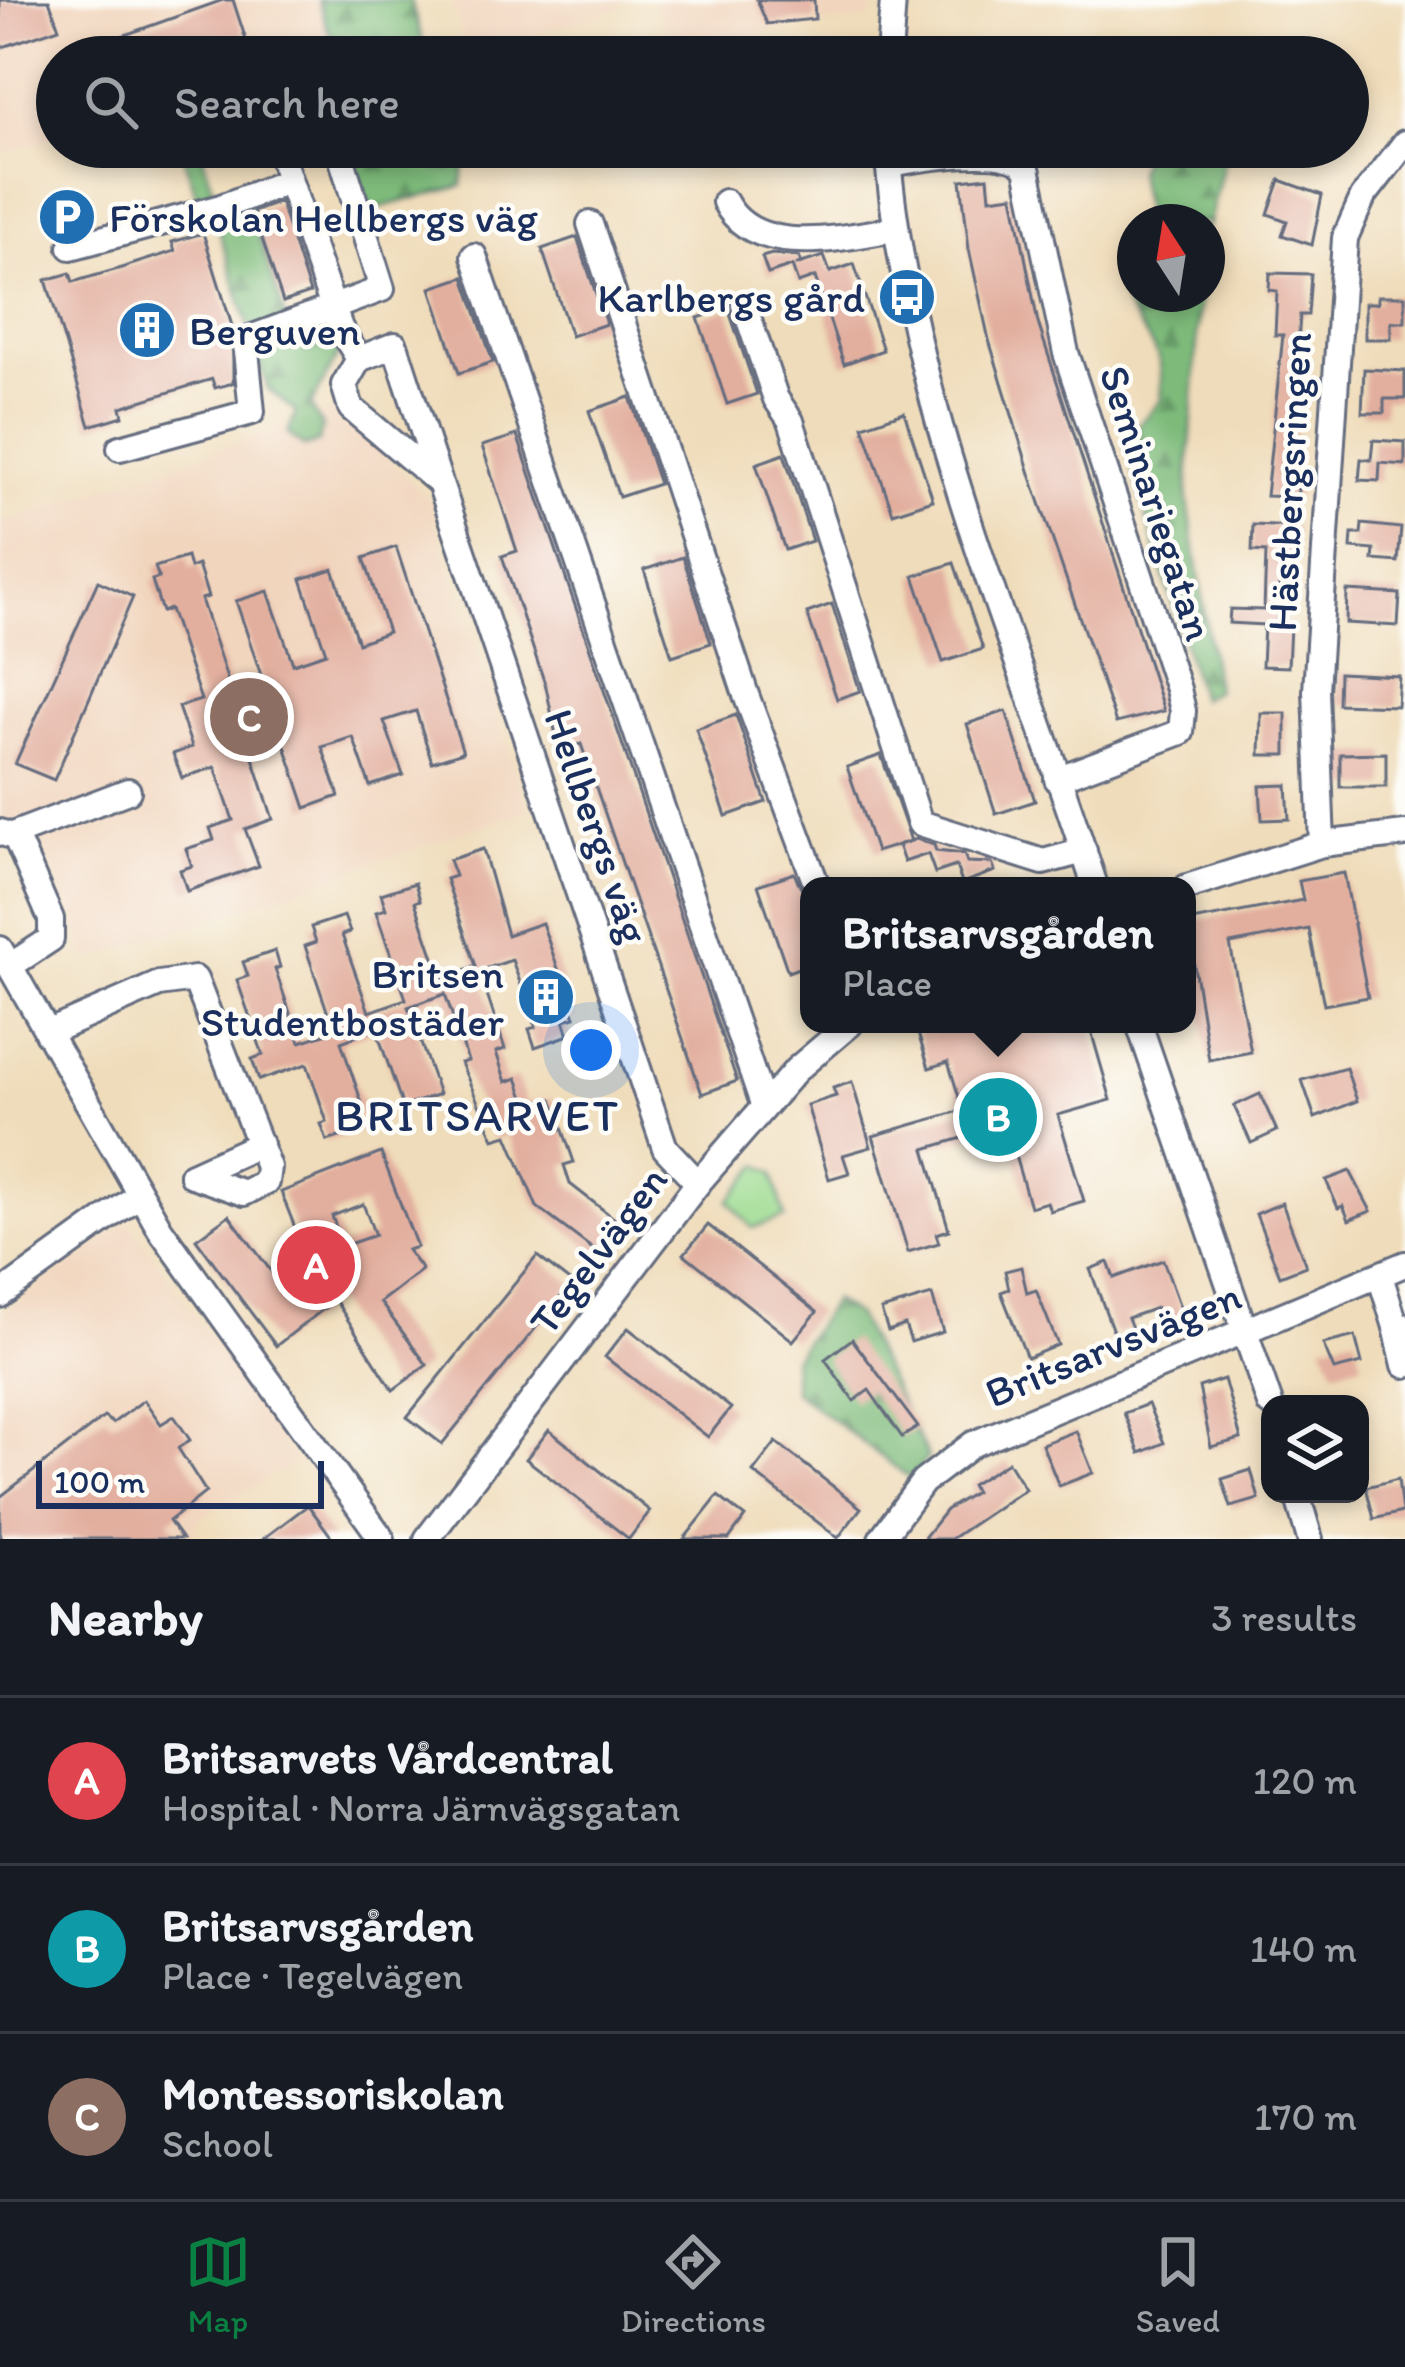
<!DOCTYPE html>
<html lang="en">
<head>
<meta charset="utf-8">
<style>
	:root { --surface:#171b24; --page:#20242c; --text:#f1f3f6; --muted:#9ea1a6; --line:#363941; --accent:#0b8043 }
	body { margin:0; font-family:Itim,sans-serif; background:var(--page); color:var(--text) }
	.controls { position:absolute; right:36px; bottom:36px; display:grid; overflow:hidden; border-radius:24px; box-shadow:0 6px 18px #0003 }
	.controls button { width:108px; height:108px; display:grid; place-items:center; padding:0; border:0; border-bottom:3px solid var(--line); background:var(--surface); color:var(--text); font:60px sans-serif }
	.compass { position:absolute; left:1117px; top:204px; width:108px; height:108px; border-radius:50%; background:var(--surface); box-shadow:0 6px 18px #0003; rotate:348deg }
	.scale { position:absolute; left:36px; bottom:30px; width:288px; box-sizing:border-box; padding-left:12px; border:6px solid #1b2f5e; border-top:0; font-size:33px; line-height:42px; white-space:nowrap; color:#1b2f5e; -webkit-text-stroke:9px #fdfcf7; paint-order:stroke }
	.you { position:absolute; left:591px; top:1050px; width:42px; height:42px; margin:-30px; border:9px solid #fff; border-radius:50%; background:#1a73e8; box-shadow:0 0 0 18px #1a73e833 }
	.badge { display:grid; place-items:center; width:78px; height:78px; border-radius:50%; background:var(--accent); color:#fff; font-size:39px; font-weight:700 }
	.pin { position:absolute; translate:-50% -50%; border:6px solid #fff; box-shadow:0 3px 12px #0006 }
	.popup { position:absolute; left:800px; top:877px; width:396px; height:156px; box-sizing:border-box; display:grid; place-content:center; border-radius:24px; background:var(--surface); filter:drop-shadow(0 3px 9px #0005); font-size:39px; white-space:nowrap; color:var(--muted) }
	.popup b { font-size:45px; color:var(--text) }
	.popup::after { content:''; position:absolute; left:50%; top:100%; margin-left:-24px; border:24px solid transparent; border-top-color:var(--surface) }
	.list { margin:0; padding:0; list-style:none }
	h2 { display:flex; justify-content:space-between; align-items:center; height:156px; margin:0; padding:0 48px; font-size:51px }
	h2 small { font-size:39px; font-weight:400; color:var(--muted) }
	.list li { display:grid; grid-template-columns:78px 1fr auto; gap:36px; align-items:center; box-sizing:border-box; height:168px; padding:0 48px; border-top:3px solid var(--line) }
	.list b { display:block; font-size:45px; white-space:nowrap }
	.list p { margin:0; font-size:39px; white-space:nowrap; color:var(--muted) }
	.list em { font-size:39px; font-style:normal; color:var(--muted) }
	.icon { flex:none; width:66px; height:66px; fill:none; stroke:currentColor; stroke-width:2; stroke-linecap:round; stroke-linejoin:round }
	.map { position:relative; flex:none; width:1405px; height:1539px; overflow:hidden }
	.search { position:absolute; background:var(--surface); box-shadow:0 6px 18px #0003; left:36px; right:36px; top:36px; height:132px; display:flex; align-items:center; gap:30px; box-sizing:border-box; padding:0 42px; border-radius:66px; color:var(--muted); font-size:45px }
	.sheet { height:660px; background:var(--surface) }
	nav { display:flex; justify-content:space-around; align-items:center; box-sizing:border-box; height:168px; border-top:3px solid var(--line); background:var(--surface); font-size:33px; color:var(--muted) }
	nav a { display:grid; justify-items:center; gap:6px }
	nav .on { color:var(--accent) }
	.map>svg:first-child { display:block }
	.built { fill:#f1d5bd }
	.forest { fill:url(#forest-firs); stroke:#4c756c; stroke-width:3 }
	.park { fill:#9ddb90; stroke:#5c8577; stroke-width:3 }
	.building { fill:#e2ae9e; fill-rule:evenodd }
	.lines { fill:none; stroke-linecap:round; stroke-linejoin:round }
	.minor-casing { stroke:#656c7e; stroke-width:30 }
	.minor { stroke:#fff; stroke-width:24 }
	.labels { text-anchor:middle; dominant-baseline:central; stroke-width:9; stroke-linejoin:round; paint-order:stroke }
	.poi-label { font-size:42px; fill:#1b2f5e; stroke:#fdfcf7; text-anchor:start }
	.street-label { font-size:42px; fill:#1b2f5e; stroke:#fdfcf7 }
	.neighbourhood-label { font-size:45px; letter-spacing:3px; fill:#1b2f5e; stroke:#fdfcf7 }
</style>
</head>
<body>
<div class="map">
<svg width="1405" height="1539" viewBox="0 0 1405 1539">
	<defs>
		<pattern id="forest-firs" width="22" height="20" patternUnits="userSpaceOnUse" patternTransform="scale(3)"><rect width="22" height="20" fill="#7ebb7a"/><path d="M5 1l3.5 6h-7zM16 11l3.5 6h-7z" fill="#669867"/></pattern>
	</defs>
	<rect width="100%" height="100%" fill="#fdfcf7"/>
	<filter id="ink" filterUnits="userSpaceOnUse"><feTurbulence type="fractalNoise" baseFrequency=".00833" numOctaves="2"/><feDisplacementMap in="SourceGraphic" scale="24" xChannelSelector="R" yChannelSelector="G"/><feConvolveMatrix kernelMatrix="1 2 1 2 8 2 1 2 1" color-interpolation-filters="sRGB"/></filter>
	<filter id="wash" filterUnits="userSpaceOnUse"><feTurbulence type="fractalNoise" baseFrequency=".004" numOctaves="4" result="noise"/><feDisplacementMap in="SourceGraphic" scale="48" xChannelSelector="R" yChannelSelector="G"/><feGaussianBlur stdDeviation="2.7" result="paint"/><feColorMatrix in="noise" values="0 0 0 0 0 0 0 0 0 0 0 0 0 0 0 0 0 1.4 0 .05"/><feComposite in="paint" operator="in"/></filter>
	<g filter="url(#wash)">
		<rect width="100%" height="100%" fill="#efdcba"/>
		<!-- built -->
		<g class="built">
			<path d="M0,0H322L347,43L298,57H57V136L0,155Z"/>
			<path d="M450,0H622L618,9L470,54Z"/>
			<path d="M654,0H873L869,19L762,31L752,47L709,57H675Z"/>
			<path d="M336,410L428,498L528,810L88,960L37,832L0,844V523Z"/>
			<path d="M129,1221L296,1462L199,1519L189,1539H0V1314Z"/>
		</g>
		<!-- forest -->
		<g class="forest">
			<path d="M318,0H410L423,42L411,57H324L331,37Z"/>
			<path d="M180,147H200L213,190L238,185L244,191L292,338L336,329L339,353L311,406L322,426L319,442L305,447L288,434L296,412L268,389L215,218L201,209Z"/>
			<path d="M348,147H450L464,160L462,186L370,210Z"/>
			<path d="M1146,147H1228L1207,230V222H1146L1137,172Z"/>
			<path d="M1135,237V294H1200L1187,495L1216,690L1200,699L1124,441L1161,400C1161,386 1163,365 1156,353C1132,308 1097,291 1135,237Z"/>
			<path d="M833,1300L857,1316L928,1457L911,1479L794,1391L792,1360Z"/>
		</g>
		<!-- park -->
		<path class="park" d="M759,1165L773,1173L785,1217L752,1228L729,1201Z"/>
		<g id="blocks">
			<!-- building -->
			<g class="building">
				<path d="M0,0H49L59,28L0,48Z"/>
				<path d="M223,0H233L246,40L211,52L213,57H63Z"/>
				<path d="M757,0H814L815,19L767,24Z"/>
				<path d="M988,177L990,198L1013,195L1038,323L1164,711L1116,723L1031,477L989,340L969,249L961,180Z"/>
				<path d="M1280,180L1322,195L1312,245L1282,235L1287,221L1268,214Z"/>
				<path d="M280,202L310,293L283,302L253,212Z"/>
				<path d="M203,233L233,329V383L215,388L212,379L121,407L123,416L90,426L46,280L70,273L73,282L118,269L175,251L172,242Z"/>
				<path d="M577,237L606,324L571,336L542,249Z"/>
				<path d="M772,254L799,257L801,263L795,265L824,256L830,272L854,264L883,350L844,364L815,277L798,283L792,266L768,274L762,257Z"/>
				<path d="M1270,273L1311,274L1308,315H1300L1297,358H1306L1302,419H1295L1298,497L1266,496L1283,335H1275L1277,291L1269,290Z"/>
				<path d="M464,277L493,362L459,373L431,288Z"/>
				<path d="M1378,296H1405V322H1391V339H1365V303H1378Z"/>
				<path d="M728,308L757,394L727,404L698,318Z"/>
				<path d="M1364,369L1405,371V399H1384V413H1362Z"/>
				<path d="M630,397L659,484L619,497L589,411Z"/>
				<path d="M904,412L933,500L893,513L863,426Z"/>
				<path d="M517,435L737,1081L702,1094L581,744L559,750L546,687L502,556L517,551L482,446Z"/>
				<path d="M1373,440L1405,442V465L1380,463L1379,481L1359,480L1361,459L1371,460Z"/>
				<path d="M784,454L812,541L785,550L756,464Z"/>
				<path d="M1362,524L1401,528L1398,562L1373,560L1374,550L1351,548L1352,534H1361Z"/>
				<path d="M1253,525L1296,527L1294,569L1290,586H1279L1277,625L1290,626L1288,667L1262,666L1264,625L1229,623L1230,609L1264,610L1266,552L1252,551Z"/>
				<path d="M396,547L463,752L432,762L416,711L384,721L403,775L370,786L353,737L322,747L339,796L306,808L236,601L268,591L293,664L326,653L301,579L333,569L358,643L388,632L364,558Z"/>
				<path d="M187,557L190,568L198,565L208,597L201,599L273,819L245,829L259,866L187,891L180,870L192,866L186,849L214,840L210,828L233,820L215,767L182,778L173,754L192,747L178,707L201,700L170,609L162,612L152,580L159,578L155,567Z"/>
				<path d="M683,557L711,643L672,656L644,570Z"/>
				<path d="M954,563L983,649L943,662L914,576Z"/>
				<path d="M98,581L133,597L54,780L15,764Z"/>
				<path d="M1347,591L1400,594L1398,626L1346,623Z"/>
				<path d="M832,604L860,691L837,699L807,613Z"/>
				<path d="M1339,673L1399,676L1397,706L1338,704Z"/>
				<path d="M1006,711L1035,801L996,814L967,724Z"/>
				<path d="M1261,713H1286V755H1260Z"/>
				<path d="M736,715L766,802L726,816L696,729Z"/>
				<path d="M1386,753V787H1340V754Z"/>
				<path d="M881,755L911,841L876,852L847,767Z"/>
				<path d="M1287,785L1289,819L1262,820L1260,786Z"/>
				<path d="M916,839L934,845L936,851L964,854L967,862L992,863L995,871L962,883L956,866L935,873L928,854L904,862L898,845Z"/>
				<path d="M483,849L507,935L542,923L575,1017L564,1020L569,1035L535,1047L529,1029L536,1027L512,960L479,971L505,1049L496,1052L506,1082L517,1078L526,1103L552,1099L574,1162L564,1165L570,1184L624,1226L602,1256L537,1207L507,1135L494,1139L461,1063L468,1061L445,994L408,1007L439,1094L403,1107L376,1029L341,1042L365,1112L356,1115L361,1130L327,1141L321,1124L327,1122L307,1064L259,1080L252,1059L263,1055L237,980L248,976L243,962L275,951L280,967L275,969L300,1042L334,1031L305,946L316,942L311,927L344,916L350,932L342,935L369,1012L406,999L376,912L386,909L381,894L415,883L420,900L415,902L441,978L476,966L446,879L455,876L449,860Z"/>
				<path d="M794,873L809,904V964L788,972L758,885Z"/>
				<path d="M1344,873L1368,997L1324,1005L1309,929L1230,944L1251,1052L1209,1060L1187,922L1303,900L1299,881Z"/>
				<path d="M915,1024H1089L1111,1100L1058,1115L1084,1201L1050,1211L1047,1202L1030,1207L1006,1125L925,1149L949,1230L936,1234L939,1243L908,1252L873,1136L963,1110L948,1062L929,1068Z"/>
				<path d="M1346,1068L1357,1101L1315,1118L1302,1080Z"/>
				<path d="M852,1082L871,1147L843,1155L849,1173L829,1179L807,1105L836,1096L833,1088Z"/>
				<path d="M1260,1094L1277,1131L1251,1143L1234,1106Z"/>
				<path d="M381,1153L417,1247L407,1250L422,1270L380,1302L427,1365L393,1390L335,1300L276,1346L196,1239L229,1215L294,1302L298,1259L307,1258L281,1192ZM363,1204L375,1235L343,1246L332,1216Z"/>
				<path d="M1350,1171L1371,1211L1349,1220L1343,1206L1338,1208L1326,1180Z"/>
				<path d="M1282,1203L1306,1266L1280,1276L1256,1214Z"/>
				<path d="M708,1225L817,1312L793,1341L684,1254Z"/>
				<path d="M537,1256L572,1283L442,1444L407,1417Z"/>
				<path d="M1163,1260L1184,1318L1162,1326L1156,1308L1128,1318L1132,1328L1114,1334L1090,1269L1108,1262L1114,1278Z"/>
				<path d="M1021,1267L1027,1293L1036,1290L1058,1345L1027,1358L1001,1292L1009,1289L1005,1271Z"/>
				<path d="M932,1295L943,1332L911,1342L905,1325L888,1331L881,1310Z"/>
				<path d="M628,1328L731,1408L708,1437L605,1357Z"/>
				<path d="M1355,1336L1362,1363L1334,1370L1323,1344Z"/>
				<path d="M852,1339L918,1427L902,1437L869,1390L854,1401L825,1359Z"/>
				<path d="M1224,1379L1241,1439L1211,1447L1199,1387Z"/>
				<path d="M144,1400L161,1424L174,1416L190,1440L178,1448L206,1492L169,1521L182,1539H0V1497L104,1417L113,1423Z"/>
				<path d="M1148,1404L1164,1443L1140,1453L1124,1413Z"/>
				<path d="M549,1430L650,1511L629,1539L526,1459Z"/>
				<path d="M1076,1431L1093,1473L1059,1486L1042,1444Z"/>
				<path d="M776,1442L861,1508L838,1538L753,1472Z"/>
				<path d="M1008,1462L1025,1489L951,1539H923L946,1510L975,1492L971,1485Z"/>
				<path d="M1251,1470L1259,1499L1231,1507L1222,1479Z"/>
				<path d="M1398,1479L1402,1512L1374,1519L1366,1487Z"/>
				<path d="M718,1496L745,1517L729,1539H684Z"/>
				<path d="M308,1505L333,1539H263Z"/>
			</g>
		</g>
	</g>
	<g filter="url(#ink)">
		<use href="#blocks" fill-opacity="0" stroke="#656c7e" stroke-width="3"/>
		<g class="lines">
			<!-- minor casing -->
			<g class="minor-casing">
				<g id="minor">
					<path d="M889,57L893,0"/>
					<path d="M278,147L340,328L359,359"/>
					<path d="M887,147C907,404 1017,643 1095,886"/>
					<path d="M889,164C920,159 1006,142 1027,168L1066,353L1178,689L1183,711L1181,732L1057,779"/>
					<path d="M725,202C755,259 841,238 895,229"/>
					<path d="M590,224L746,695L817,886"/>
					<path d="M71,247L221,207L289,181"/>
					<path d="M474,256L763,1104"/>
					<path d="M744,305L776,399L791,421L920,823L1043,862L1084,851"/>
					<path d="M120,448L252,412L245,340L382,289L338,147"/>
					<path d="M440,483L395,345L359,359L344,385L351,408L440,483L665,1148L698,1183"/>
					<path d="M0,832L16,838L51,919V939L10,966"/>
					<path d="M12,835L128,791"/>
					<path d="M1322,844L1316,691L1345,238L1363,197L1405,143"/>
					<path d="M1187,887L1322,844L1405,834"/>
					<path d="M0,949L160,1229L382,1539"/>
					<path d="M1139,1024L1270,1404"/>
					<path d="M47,1033L159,984L195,979L268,1167L266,1182L244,1193L192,1175"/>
					<path d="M192,1175L260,1144"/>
					<path d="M1380,1276L1396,1327"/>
					<path d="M0,1295L139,1195"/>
					<path d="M1405,1326L1396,1327L1405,1365"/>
					<path d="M1297,1494L1310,1539"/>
					<path d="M427,1539L698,1183L796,1070L850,1024"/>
					<path d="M881,1539L923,1482L973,1444L1405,1264"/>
				</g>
			</g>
			<!-- minor -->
			<use href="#minor" class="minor"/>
		</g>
	</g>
	<!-- icons -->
	<defs>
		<g id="parking-disc" transform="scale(3)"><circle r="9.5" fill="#1f6fb2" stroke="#fdfcf7"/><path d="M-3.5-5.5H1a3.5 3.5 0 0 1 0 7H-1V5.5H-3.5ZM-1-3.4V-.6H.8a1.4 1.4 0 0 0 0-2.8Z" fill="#fff"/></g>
		<g id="bus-disc" transform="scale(3)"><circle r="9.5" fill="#1f6fb2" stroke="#fdfcf7"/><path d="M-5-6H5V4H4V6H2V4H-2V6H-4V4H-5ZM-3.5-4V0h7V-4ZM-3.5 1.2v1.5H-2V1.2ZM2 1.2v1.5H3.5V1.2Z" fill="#fff"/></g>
		<g id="building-disc" transform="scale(3)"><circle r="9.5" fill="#1f6fb2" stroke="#fdfcf7"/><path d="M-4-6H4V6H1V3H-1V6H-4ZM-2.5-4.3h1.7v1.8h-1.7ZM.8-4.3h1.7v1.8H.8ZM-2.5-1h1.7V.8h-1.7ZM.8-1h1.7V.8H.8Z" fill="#fff"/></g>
	</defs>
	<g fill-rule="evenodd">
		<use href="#parking-disc" x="67" y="217"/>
		<use href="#bus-disc" x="907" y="297"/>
		<use href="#building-disc" x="147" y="330"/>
		<use href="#building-disc" x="546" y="997"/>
	</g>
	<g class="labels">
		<!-- poi labels -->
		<g class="poi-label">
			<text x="109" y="217">Förskolan Hellbergs väg</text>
			<text x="865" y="297" text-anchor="end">Karlbergs gård</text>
			<text x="189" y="330">Berguven</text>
			<text x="504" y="973" text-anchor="end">Britsen<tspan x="504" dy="48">Studentbostäder</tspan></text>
		</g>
		<!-- street labels -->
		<g class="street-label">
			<text transform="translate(1289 482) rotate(-87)">Hästbergsringen</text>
			<text transform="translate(1157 503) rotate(72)">Seminariegatan</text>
			<text transform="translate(597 826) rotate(71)">Hellbergs väg</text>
			<text transform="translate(598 1250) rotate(-53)">Tegelvägen</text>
			<text transform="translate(1113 1344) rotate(-22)">Britsarvsvägen</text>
		</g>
		<!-- neighbourhood labels -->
		<g class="neighbourhood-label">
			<text x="478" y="1115">BRITSARVET</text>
		</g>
	</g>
</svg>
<div class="controls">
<button><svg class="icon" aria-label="layers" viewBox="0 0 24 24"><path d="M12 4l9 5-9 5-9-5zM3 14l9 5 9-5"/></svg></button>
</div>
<svg class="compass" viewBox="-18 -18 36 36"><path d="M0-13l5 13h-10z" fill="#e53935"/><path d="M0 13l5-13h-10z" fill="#9ea1a6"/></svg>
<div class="scale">100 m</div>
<div class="you"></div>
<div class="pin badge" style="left:316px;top:1265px;background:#e0444e">A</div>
<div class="pin badge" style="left:998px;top:1117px;background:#0f9aa8">B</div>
<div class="popup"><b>Britsarvsgården</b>Place</div>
<div class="pin badge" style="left:249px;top:717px;background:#8d6e63">C</div>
<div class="search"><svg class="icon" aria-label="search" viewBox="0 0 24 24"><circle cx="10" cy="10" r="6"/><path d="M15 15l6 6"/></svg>Search here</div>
</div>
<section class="sheet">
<h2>Nearby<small>3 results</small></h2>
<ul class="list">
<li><span class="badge" style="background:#e0444e">A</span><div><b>Britsarvets Vårdcentral</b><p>Hospital · Norra Järnvägsgatan</p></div><em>120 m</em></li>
<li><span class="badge" style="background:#0f9aa8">B</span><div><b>Britsarvsgården</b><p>Place · Tegelvägen</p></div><em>140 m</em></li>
<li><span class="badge" style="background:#8d6e63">C</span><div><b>Montessoriskolan</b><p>School</p></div><em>170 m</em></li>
</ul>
</section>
<nav>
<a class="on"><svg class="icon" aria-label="map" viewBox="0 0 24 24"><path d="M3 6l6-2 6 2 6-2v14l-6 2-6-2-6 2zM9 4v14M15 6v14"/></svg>Map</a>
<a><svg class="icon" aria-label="directions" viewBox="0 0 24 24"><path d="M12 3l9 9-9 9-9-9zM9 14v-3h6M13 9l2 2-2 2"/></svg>Directions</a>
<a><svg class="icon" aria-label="saved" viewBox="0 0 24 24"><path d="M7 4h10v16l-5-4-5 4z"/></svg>Saved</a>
</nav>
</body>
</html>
